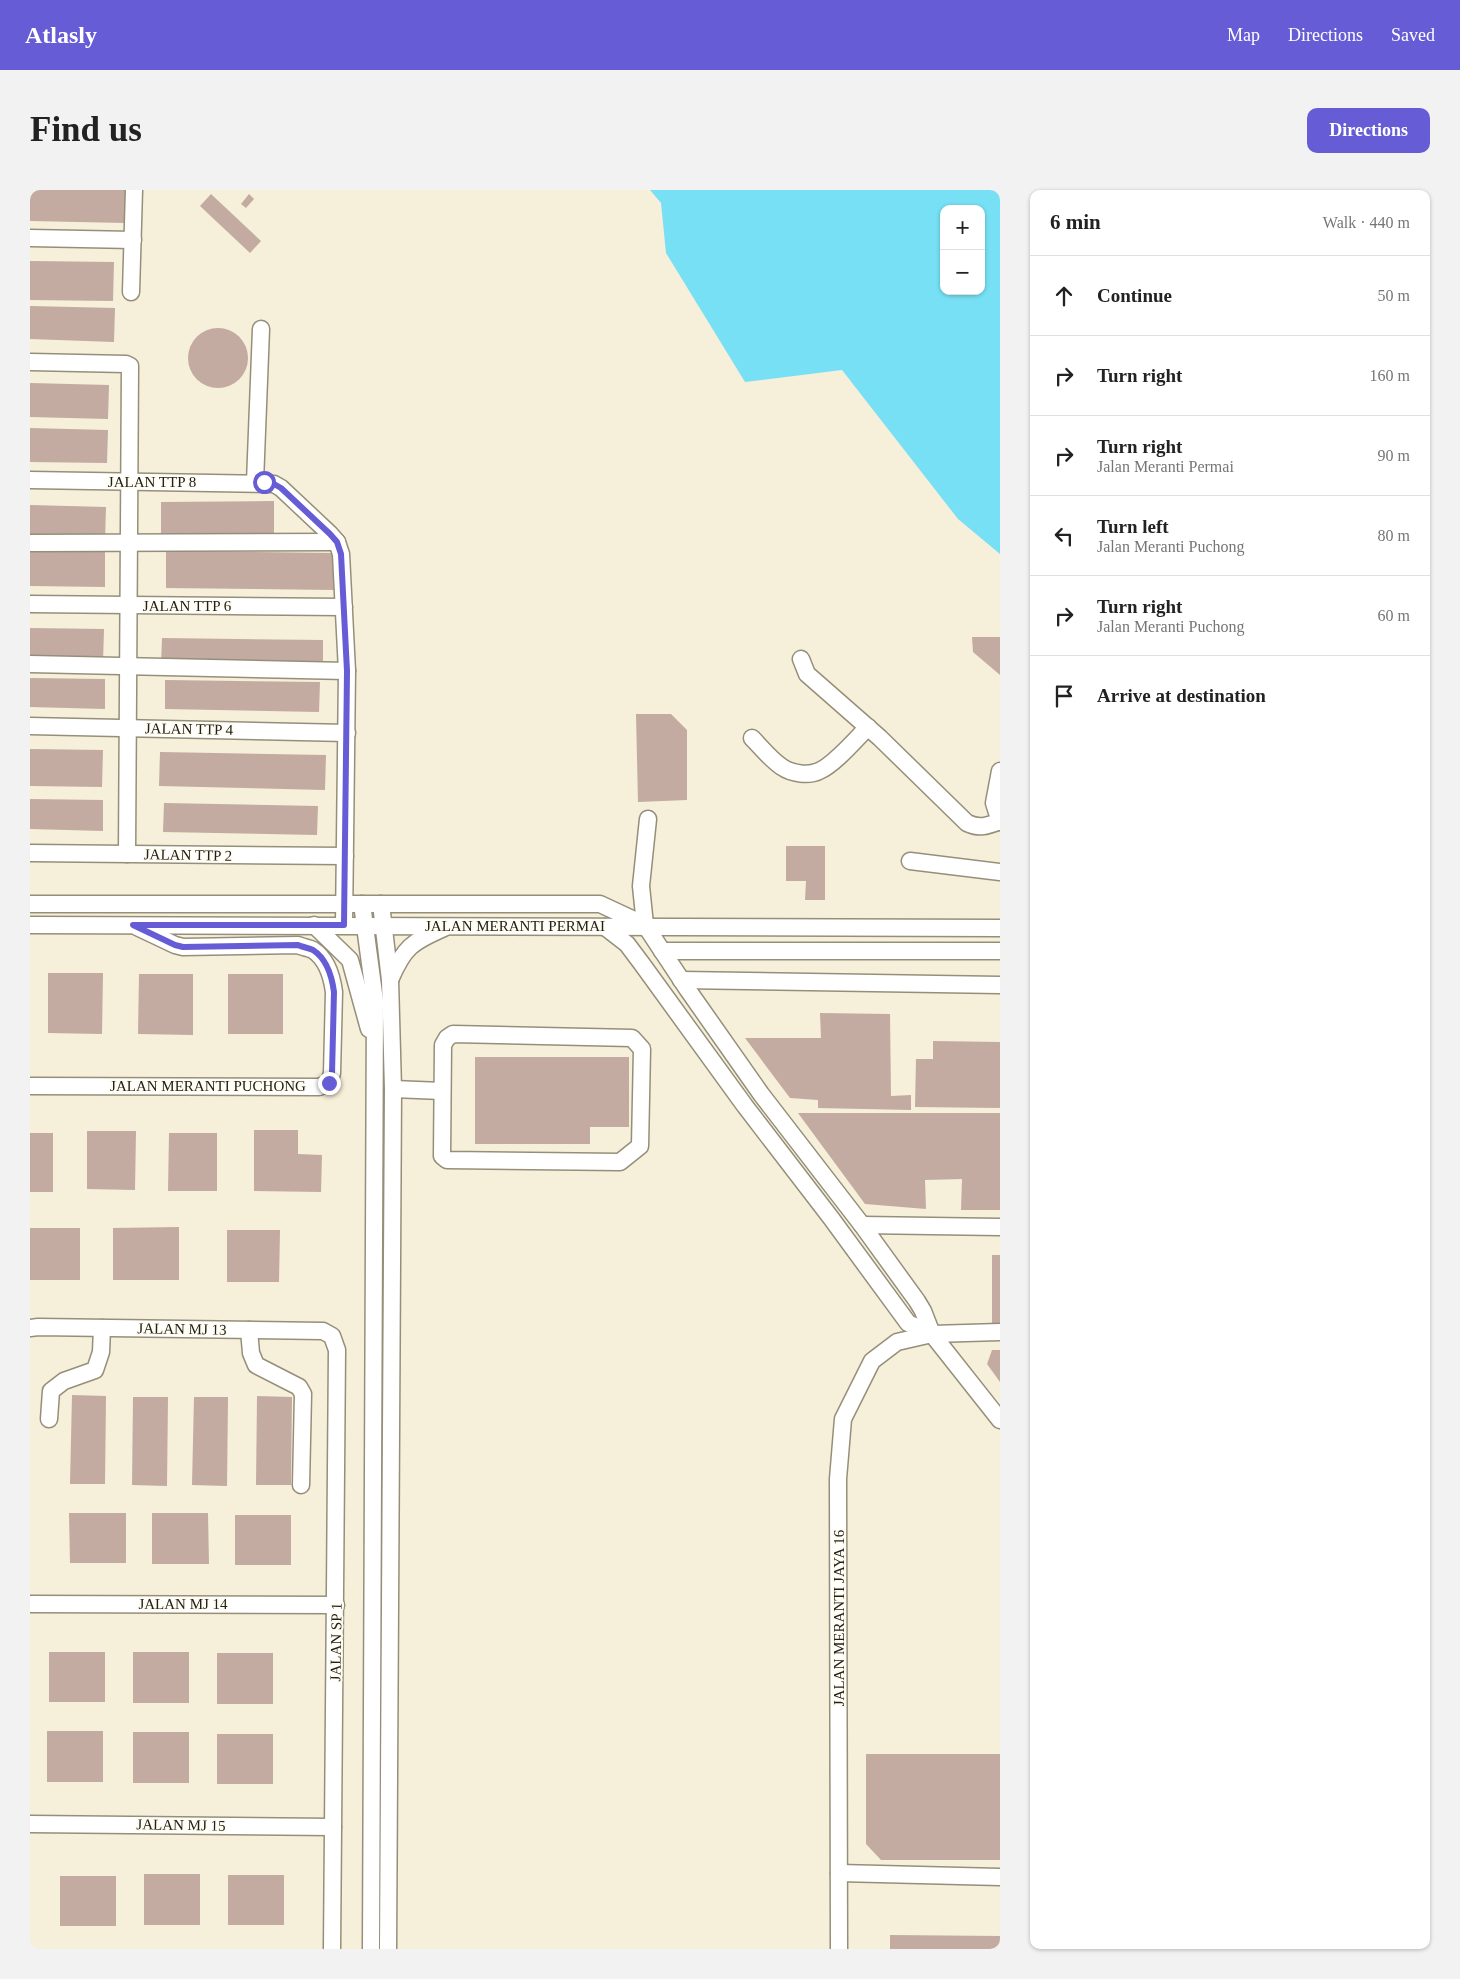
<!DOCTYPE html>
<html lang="en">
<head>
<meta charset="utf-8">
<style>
	:root { --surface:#fff; --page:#f2f2f2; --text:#222; --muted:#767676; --line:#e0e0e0; --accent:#665cd5 }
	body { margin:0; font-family:"Times New Roman",serif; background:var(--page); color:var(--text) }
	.controls { position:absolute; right:15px; top:15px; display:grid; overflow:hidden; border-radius:10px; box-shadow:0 1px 4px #0004 }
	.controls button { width:45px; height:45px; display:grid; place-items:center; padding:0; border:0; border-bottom:1px solid var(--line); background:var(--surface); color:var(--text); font:25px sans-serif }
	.stop { position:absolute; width:15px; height:15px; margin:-11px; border:4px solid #665cd5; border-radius:50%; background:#fff }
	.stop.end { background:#665cd5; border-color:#fff; box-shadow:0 1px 5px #0008 }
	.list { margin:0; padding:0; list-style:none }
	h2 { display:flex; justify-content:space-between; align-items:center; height:65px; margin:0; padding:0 20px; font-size:21px }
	h2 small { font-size:16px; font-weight:400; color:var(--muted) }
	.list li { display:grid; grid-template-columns:32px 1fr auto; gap:15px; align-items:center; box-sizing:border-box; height:80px; padding:0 20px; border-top:1px solid var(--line) }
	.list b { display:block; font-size:19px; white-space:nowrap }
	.list p { margin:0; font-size:16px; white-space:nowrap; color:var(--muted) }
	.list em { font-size:16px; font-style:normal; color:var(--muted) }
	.icon { flex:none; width:28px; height:28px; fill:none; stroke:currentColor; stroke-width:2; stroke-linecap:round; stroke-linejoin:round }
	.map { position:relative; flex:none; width:970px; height:1759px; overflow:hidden; border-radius:10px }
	header { display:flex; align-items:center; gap:30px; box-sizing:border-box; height:70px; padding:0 25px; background:var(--accent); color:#fff }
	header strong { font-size:24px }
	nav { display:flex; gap:28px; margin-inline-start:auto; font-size:18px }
	.intro { display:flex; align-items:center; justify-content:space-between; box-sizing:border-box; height:120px; padding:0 30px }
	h1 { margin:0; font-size:35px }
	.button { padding:12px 22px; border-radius:10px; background:var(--accent); color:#fff; font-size:18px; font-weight:700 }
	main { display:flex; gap:30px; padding:0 30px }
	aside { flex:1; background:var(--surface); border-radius:10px; box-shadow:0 1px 4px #0004 }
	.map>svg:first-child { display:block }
	.water { fill:#77e0f5; fill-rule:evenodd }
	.building { fill:#c3aba1 }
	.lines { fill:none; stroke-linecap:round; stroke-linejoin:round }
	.minor-casing { stroke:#958f7a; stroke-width:19 }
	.minor { stroke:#fff; stroke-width:16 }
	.route { stroke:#665cd5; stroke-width:6 }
	.labels { text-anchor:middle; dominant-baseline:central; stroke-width:4; stroke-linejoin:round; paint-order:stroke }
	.street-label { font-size:15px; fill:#222018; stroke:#fffdf3 }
</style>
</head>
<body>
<header>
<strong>Atlasly</strong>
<nav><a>Map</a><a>Directions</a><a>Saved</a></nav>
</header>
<div class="intro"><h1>Find us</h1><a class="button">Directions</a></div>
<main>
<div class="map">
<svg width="970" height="1759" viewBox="0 0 970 1759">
	<rect width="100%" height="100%" fill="#f6efd9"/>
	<!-- water -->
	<path class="water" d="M620,0H970V364L928,329L812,180L715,192L636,63L631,13ZM914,19H951V101H914Z"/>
	<!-- building -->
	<g class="building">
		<path d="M0,0H97L96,33L0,31Z"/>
		<path d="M181,4L231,51L220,63L170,16Z"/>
		<path d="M219,4L224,9L216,18L211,14Z"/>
		<path d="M0,71L84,72L83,111L0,110Z"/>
		<path d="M0,116L85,118L84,152L0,149Z"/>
		<circle cx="188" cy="168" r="30"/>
		<path d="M0,193L79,195L78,229L0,227Z"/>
		<path d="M0,238L78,240L77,273L0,272Z"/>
		<path d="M244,311V346L131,347V312Z"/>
		<path d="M0,315L76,317L75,351L0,349Z"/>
		<path d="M0,360L75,361V397L0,396Z"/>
		<path d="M136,361L306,363L305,400L136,398Z"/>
		<path d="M0,438L74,439L73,472L0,471Z"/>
		<path d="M942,447H970V485L943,462Z"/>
		<path d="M132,448L293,450V478L131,476Z"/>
		<path d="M0,488L75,489V519L0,517Z"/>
		<path d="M135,490L290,492L289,522L135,519Z"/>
		<path d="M606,524H641L657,540V610L608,612Z"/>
		<path d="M0,559L73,560L72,597L0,596Z"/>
		<path d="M130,562L296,565L295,600L129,596Z"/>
		<path d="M0,609L73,610V641L0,639Z"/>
		<path d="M134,613L288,616L287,645L133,642Z"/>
		<path d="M756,656H795V710H775L776,691H756Z"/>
		<path d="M18,783H73L72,844L18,843Z"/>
		<path d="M109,784H163V845L108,844Z"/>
		<rect x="198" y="784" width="55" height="60"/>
		<path d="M790,823L860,824L861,906L881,905V920L788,918V910L760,908L715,848H791Z"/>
		<path d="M903,851L970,852V918L885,917L886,869H903Z"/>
		<path d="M445,867H599V937H560V954H445Z"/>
		<path d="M768,923H970V1020H931L932,989L895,990L896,1019L835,1014Z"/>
		<path d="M224,940H268V964L292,965L291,1002L224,1001Z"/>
		<path d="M57,941H106L105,1000L57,999Z"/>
		<rect x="0" y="943" width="23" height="59"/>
		<path d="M139,943H187V1001H138Z"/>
		<path d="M149,1037V1090H83V1038Z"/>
		<rect x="0" y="1038" width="50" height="52"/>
		<path d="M197,1040H250L249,1092H197Z"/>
		<rect x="962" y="1065" width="8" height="71"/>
		<path d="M962,1160H970V1192L957,1174Z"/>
		<path d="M42,1205L76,1206L75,1294H40Z"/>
		<path d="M227,1206L262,1207L261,1295H226Z"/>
		<path d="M103,1207H138L137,1296L102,1295Z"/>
		<path d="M164,1207H198L197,1296L162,1295Z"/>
		<path d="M39,1323H96V1373H40Z"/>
		<path d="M122,1323H178L179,1374H122Z"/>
		<rect x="205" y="1325" width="56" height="50"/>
		<rect x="19" y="1462" width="56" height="50"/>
		<rect x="103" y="1462" width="56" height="51"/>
		<rect x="187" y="1463" width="56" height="51"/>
		<rect x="17" y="1541" width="56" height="51"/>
		<rect x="103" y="1542" width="56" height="51"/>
		<rect x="187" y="1544" width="56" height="50"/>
		<path d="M836,1564H970V1670H851L836,1654Z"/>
		<rect x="114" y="1684" width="56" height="51"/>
		<rect x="198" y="1685" width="56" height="50"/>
		<rect x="30" y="1686" width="56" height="50"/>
		<path d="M860,1745L970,1746V1759H860Z"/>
	</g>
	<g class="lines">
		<!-- minor casing -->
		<g class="minor-casing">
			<g id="minor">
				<path d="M0,48L103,50"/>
				<path d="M101,102L104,0"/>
				<path d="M0,172L96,174L100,176L97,664"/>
				<path d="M0,290L244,294L251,298L300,344L307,352L311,364L317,481L314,735"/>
				<path d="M225,292L231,139"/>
				<path d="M0,353L307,352"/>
				<path d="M0,414L314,417"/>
				<path d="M771,469L777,484L850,548L937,633C950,639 957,636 970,631"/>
				<path d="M0,474L317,481"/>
				<path d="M0,536L317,543"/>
				<path d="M722,548C731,557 741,570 752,577C762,584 779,586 789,581C804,575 826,549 838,537"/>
				<path d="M970,581L964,613L970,632"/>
				<path d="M618,629L611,696L615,735L658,800L731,904L832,1035L887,1111L893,1121L902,1144L970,1230"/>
				<path d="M0,663L315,666"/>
				<path d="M880,671L970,682"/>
				<path d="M0,714H570L613,734"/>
				<path d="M332,714L345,811L341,1759"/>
				<path d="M351,714L360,790L363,899L358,1759"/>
				<path d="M0,735L970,738"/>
				<path d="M284,735L320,770L339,839"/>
				<path d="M575,737L597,754L612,774L715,916L801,1028L878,1133L902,1144"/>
				<path d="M632,761H970"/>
				<path d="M360,790C374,757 382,752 414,738"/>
				<path d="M651,790L970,795"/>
				<path d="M423,844L602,848L612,859L610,956L590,972L417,970L412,966L413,855L417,848Z"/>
				<path d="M0,896L289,897L299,893L302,883L304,802C302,787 297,769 283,760C279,758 272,757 268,755L153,757L145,755L107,737"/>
				<path d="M363,899L412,901"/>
				<path d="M832,1035L970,1037"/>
				<path d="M0,1138L8,1137L293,1141L302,1146L307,1160L302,1759"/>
				<path d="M219,1140L221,1163L226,1175L269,1197L273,1204L271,1295"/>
				<path d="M19,1229L21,1201L34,1191L65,1180L71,1162L72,1138"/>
				<path d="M0,1414L306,1415"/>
				<path d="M0,1634L303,1637"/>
				<path d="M809,1683L970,1687"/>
				<path d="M809,1759L808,1289L813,1229L842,1171L867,1152L902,1144L970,1142"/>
			</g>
		</g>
		<!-- minor -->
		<use href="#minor" class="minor"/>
	</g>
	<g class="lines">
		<!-- route -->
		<path class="route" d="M234,292L244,294L251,298L300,344L307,352L311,364L317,481L314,735H103L145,755L153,757L268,755C272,757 279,758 283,760C297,769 302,787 304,802L302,884L299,893"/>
	</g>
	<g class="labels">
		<!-- street labels -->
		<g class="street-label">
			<text x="122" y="292">JALAN TTP 8</text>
			<text x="157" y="416">JALAN TTP 6</text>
			<text transform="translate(159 539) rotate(1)">JALAN TTP 4</text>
			<text transform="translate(158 665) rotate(1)">JALAN TTP 2</text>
			<text x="485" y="736">JALAN MERANTI PERMAI</text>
			<text x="178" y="896">JALAN MERANTI PUCHONG</text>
			<text transform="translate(152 1139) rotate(1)">JALAN MJ 13</text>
			<text x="153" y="1414">JALAN MJ 14</text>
			<text transform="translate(809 1428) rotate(-90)">JALAN MERANTI JAYA 16</text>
			<text transform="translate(306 1452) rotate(-89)">JALAN SP 1</text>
			<text transform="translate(151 1635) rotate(1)">JALAN MJ 15</text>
		</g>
	</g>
</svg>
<div class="controls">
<button>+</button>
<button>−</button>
</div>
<div class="stop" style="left:234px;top:292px"></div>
<div class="stop end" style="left:299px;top:893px"></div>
</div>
<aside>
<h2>6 min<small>Walk · 440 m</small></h2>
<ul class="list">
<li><svg class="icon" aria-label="ahead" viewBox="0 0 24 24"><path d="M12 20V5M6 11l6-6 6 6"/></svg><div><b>Continue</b></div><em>50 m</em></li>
<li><svg class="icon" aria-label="right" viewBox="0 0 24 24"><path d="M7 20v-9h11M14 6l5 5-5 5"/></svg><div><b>Turn right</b></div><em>160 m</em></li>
<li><svg class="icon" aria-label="right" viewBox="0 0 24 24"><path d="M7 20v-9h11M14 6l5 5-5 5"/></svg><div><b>Turn right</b><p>Jalan Meranti Permai</p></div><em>90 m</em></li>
<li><svg class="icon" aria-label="left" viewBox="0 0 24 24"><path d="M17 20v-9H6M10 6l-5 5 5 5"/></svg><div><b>Turn left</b><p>Jalan Meranti Puchong</p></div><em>80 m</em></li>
<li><svg class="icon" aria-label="right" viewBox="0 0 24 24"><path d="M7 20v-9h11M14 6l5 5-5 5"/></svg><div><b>Turn right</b><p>Jalan Meranti Puchong</p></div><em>60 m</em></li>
<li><svg class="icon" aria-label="arrive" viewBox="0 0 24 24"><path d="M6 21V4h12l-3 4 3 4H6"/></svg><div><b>Arrive at destination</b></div></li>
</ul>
</aside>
</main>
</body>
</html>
